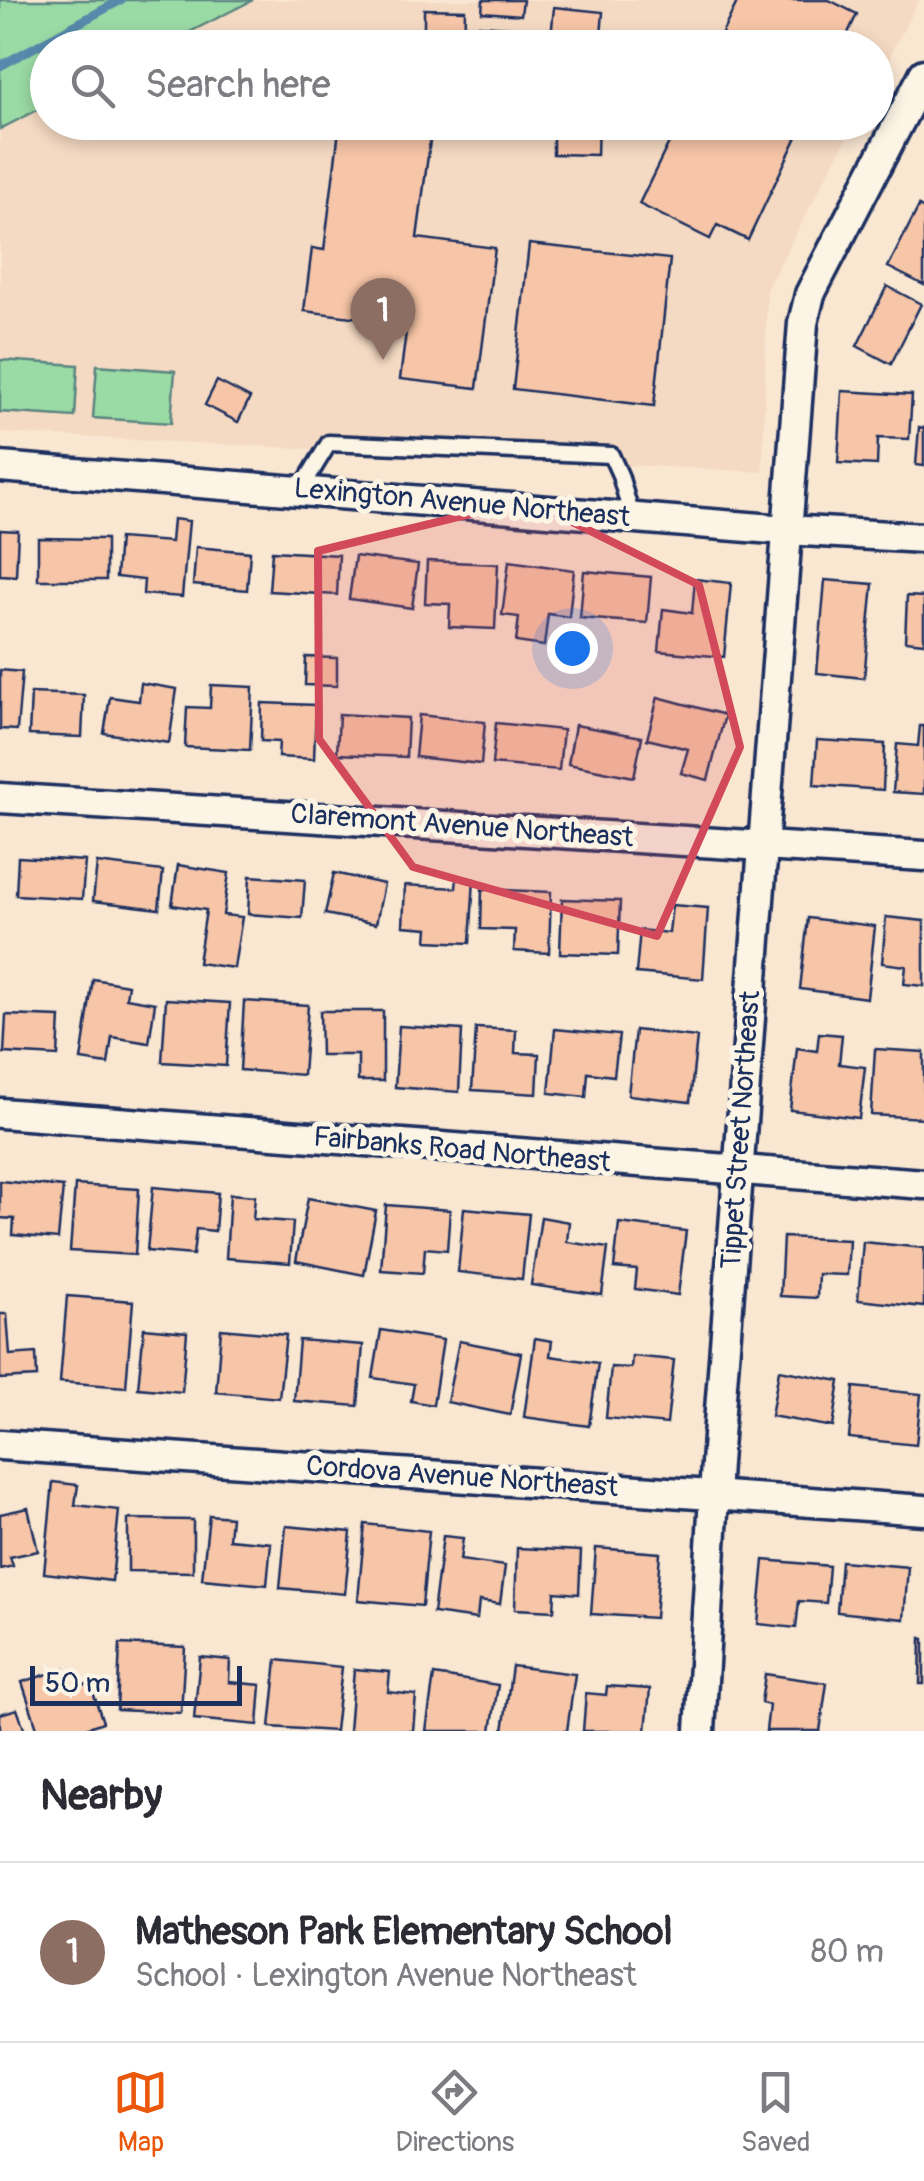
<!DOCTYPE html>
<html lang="en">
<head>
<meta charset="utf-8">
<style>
	:root { --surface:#fff; --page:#f7f7f7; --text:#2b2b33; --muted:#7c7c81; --line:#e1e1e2; --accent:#ea580c }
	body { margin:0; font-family:Pangolin,sans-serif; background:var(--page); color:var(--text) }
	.scale { position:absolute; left:30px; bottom:25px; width:212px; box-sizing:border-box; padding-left:10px; border:5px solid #1b2f5e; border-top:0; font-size:28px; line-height:35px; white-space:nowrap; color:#1b2f5e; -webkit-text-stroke:8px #fcf5e5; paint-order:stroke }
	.you { position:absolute; left:572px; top:648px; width:35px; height:35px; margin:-25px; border:8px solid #fff; border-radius:50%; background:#1a73e8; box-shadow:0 0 0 15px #1a73e833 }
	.badge { display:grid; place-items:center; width:65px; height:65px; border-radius:50%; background:var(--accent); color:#fff; font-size:32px; font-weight:700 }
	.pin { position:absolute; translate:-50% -82px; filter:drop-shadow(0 2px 5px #0008) }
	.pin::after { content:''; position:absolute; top:52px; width:35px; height:30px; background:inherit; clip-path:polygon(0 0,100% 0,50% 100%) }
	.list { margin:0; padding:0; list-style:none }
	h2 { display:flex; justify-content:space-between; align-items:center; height:130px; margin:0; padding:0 40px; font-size:42px }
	h2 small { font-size:32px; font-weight:400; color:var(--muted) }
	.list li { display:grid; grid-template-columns:65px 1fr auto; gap:30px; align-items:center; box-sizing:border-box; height:180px; padding:0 40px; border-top:2px solid var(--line) }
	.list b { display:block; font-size:38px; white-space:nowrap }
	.list p { margin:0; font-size:32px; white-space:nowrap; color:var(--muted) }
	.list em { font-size:32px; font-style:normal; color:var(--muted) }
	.icon { flex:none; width:55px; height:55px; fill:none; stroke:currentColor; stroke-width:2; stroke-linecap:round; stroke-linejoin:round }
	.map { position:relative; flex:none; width:924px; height:1731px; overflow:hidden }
	.search { position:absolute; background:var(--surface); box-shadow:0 5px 15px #0003; left:30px; right:30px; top:30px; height:110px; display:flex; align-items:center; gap:25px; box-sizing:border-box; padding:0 35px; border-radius:55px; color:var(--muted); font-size:38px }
	.sheet { height:310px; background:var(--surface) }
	nav { display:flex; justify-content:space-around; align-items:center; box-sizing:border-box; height:140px; border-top:2px solid var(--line); background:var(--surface); font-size:28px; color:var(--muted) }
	nav a { display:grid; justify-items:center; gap:5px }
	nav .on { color:var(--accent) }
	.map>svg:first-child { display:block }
	.built { fill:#f5dac3 }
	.green { fill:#9adaa4; stroke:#5a8481; stroke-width:2.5 }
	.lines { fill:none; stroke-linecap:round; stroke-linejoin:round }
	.stream { stroke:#5689ab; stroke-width:9 }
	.building { fill:#f7c5a7; stroke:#1b2f5e; stroke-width:2.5 }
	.lane-casing { stroke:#1b2f5e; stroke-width:21 }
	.street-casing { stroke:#1b2f5e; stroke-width:35 }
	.lane { stroke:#fcf5e5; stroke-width:14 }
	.street { stroke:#fcf5e5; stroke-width:28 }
	.marked { fill:#d1495b; fill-opacity:0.2; stroke:#d1495b; stroke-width:8; stroke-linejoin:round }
	.labels { text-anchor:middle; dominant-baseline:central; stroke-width:10; stroke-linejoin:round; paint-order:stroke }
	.street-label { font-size:28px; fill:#1b2f5e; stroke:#fcf5e5 }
</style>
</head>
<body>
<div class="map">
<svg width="924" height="1731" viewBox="0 0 924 1731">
	<rect width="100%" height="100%" fill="#fae7d2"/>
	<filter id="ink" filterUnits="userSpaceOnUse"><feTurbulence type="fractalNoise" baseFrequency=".01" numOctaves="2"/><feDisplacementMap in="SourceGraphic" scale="20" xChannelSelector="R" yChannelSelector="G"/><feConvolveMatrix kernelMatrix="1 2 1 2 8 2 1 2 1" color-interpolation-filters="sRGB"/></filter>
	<g filter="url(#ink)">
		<!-- built -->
		<g class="built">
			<path d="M253,0H919L877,81L876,48H160Z"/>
			<path d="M47,105L48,122L855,123L767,288L763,472L0,433V130Z"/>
		</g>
		<!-- green -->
		<g class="green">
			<path d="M0,0H253L160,47L48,48L47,105L0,129Z"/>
			<path d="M0,360L78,365L75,417L0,412Z"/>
			<path d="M97,365L175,371L171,423L93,418Z"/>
		</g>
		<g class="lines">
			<!-- stream -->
			<path class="stream" d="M0,66L121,0"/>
		</g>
		<!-- building -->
		<g class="building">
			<path d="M483,0H523L521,15L482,12Z"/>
			<path d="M738,0H829L857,14L841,48H715Z"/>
			<path d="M554,7L603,12L600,48H550Z"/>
			<path d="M424,9L465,10L464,48H424Z"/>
			<path d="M479,25L523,28L522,48H478Z"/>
			<path d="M340,122L431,133L417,238L495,248L477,388L400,379L407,324L304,311L312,248L324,250Z"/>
			<path d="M553,122H598L597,155L553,154Z"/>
			<path d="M679,122H804L748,240L717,225L710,239L639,204Z"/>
			<path d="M919,206L924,209V285L888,267Z"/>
			<path d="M529,244L670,259L654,406L513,389Z"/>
			<path d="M887,286L921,304L891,364L857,346Z"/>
			<path d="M217,381L250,398L238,422L205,405Z"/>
			<path d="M842,391L912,395L909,439L878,438L877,465L838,463Z"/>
			<path d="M919,427L924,428V466L916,465Z"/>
			<path d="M173,519L189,521L182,597L143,594L144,580L116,577L119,538L171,542Z"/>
			<path d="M0,530L18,531L16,576L0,575Z"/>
			<path d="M38,538L106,539V580H38Z"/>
			<path d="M196,547L250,552L247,590L193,585Z"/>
			<path d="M272,551L339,555L337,595L269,591Z"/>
			<path d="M355,556L418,564L412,608L349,599Z"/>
			<path d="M427,561L498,564L495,629L449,627L450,604L425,603Z"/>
			<path d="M509,561L574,570L569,617L548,614L544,646L516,642L519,617L502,615Z"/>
			<path d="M584,571L651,577L647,623L580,618Z"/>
			<path d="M695,579L731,583L724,657L659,651L663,609L692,613Z"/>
			<path d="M825,580L873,584L864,678L817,673Z"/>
			<path d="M907,596L924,597V643L905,641Z"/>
			<path d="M306,657L337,658V686L305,685Z"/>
			<path d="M0,670L22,672L17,730L0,729Z"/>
			<path d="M141,683L177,689L169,743L104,733L110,697L139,701Z"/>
			<path d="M211,685L253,687L250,750L185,747L187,707L210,708Z"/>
			<path d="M31,693L84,695L82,737L29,735Z"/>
			<path d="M658,697L725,715L708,780L681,773L688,749L647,739Z"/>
			<path d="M262,703L316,705L314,759L278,757L279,742L261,741Z"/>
			<path d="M339,714L408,718L406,757L337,754Z"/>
			<path d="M419,715L485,722L481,764L415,757Z"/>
			<path d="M496,723L563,730L559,770L492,764Z"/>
			<path d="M575,725L642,737L634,777L568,764Z"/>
			<path d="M920,726H924V794L893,792L897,744L918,746Z"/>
			<path d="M817,740L885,744L883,790L814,785Z"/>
			<path d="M18,857L85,861L82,899L16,895Z"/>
			<path d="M97,863L163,871L159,909L93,901Z"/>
			<path d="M178,865L229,873L223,915L242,917L234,968L198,963L206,910L172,905Z"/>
			<path d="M334,873L384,884L376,924L325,914Z"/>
			<path d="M250,876L305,880L302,918L248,914Z"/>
			<path d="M457,877L474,879L470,943L427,941L428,928L403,926L405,885L456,888Z"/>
			<path d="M482,889L551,892L549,953L514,951L515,930L481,929Z"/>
			<path d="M562,899L620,901L618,955L560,953Z"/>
			<path d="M672,905L708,908L703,979L636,973L640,930L669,933Z"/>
			<path d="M886,917L924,921V986L904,984L906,966L882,963Z"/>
			<path d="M808,918L875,926L867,998L800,989Z"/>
			<path d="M93,979L128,985L126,998L155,1003L149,1043L112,1037L108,1064L81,1060Z"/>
			<path d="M166,999L230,1003L226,1066L162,1062Z"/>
			<path d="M244,1001L308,1005L303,1075L240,1070Z"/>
			<path d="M320,1011H383V1081H358V1055H321Z"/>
			<path d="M6,1015L60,1017L58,1056L4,1053Z"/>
			<path d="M399,1026L462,1030L459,1092L395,1087Z"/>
			<path d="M476,1028L516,1030L515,1053L539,1054L537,1094L472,1090Z"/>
			<path d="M555,1029L619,1035L614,1076L588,1073L586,1097L549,1093Z"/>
			<path d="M635,1030L697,1037L690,1102L628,1095Z"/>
			<path d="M819,1033L842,1035L839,1064L865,1067L859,1118L790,1110L797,1048L817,1051Z"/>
			<path d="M875,1049L924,1052V1118L871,1115Z"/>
			<path d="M0,1181L63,1187L58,1239L13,1235L14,1219L0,1218Z"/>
			<path d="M75,1185L139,1189L135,1255L70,1251Z"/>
			<path d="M153,1187L218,1193L215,1231L196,1229L193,1255L147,1251Z"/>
			<path d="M230,1194L255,1196L253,1219L293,1222L290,1263L226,1258Z"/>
			<path d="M308,1198L376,1211L364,1275L296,1261Z"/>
			<path d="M386,1205L450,1210L447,1250L425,1248L423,1273L381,1270Z"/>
			<path d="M464,1208L529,1214L522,1279L458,1272Z"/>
			<path d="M541,1217L569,1222L567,1242L608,1248L602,1295L531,1285Z"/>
			<path d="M619,1223L686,1231L678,1295L635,1289L637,1270L614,1268Z"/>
			<path d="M783,1237L849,1240L847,1275L818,1274L817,1298L780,1296Z"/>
			<path d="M863,1242L924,1248V1307L858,1300Z"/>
			<path d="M67,1296L133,1301L126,1387L60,1382Z"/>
			<path d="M0,1314H7L10,1355L36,1353L37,1377L0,1379Z"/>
			<path d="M144,1328L187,1332L182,1392L138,1388Z"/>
			<path d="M221,1329L286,1335L279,1398L216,1392Z"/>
			<path d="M381,1330L443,1340L433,1405L411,1401L414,1384L373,1378Z"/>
			<path d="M535,1338L552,1341L550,1356L598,1363L589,1426L524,1417Z"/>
			<path d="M299,1340L363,1345L358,1406L294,1401Z"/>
			<path d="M459,1341L521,1353L510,1415L447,1402Z"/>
			<path d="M632,1356L674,1360L667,1424L606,1418L611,1367L631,1368Z"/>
			<path d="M779,1370L840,1381L833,1427L771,1416Z"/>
			<path d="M854,1387L921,1394L916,1445L849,1438Z"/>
			<path d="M53,1482L78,1485L75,1505L119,1510L112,1581L44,1573Z"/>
			<path d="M28,1508L38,1551L10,1557L13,1566L0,1569V1514Z"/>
			<path d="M209,1515L231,1517L229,1539L271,1543L267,1585L202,1579Z"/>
			<path d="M128,1519L193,1520V1572L128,1571Z"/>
			<path d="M365,1524L429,1531L422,1606L358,1600Z"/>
			<path d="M286,1526L351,1532L345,1594L280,1588Z"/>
			<path d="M443,1536L463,1538L460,1560L505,1566L500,1604L479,1601L477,1619L433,1613Z"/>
			<path d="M517,1548L581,1551L579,1594L555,1592L554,1611L515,1609Z"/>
			<path d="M596,1548L660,1553L655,1618L591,1614Z"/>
			<path d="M764,1560L829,1566L826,1603L799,1601L796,1628L758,1624Z"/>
			<path d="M841,1561L908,1567L904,1619L837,1612Z"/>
			<path d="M921,1638L924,1639V1684H920Z"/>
			<path d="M120,1644L185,1647L181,1713L117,1710Z"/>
			<path d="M200,1657L230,1660L229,1682L261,1685L258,1725L194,1719Z"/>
			<path d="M277,1660L342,1667L335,1731L270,1727Z"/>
			<path d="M512,1666L575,1674L567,1731H503Z"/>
			<path d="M64,1669L70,1689L90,1683L103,1722L77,1731H38L22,1682Z"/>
			<path d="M354,1669L390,1672L388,1692L416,1695L413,1731H349Z"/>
			<path d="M765,1674L827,1683L820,1731H766L769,1705L761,1703Z"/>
			<path d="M434,1675L498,1685L491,1731H426Z"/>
			<path d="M607,1686L650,1689L646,1731H583L586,1693L606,1695Z"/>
			<path d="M17,1709L25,1731H0V1714Z"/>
		</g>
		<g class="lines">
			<!-- lane casing -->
			<g class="lane-casing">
				<path id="lane" d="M301,489L329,443L611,455L620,475L632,517"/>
			</g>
			<!-- street casing -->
			<g class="street-casing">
				<g id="street">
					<path d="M0,467L786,530L924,538"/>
					<path d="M0,798L924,856"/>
					<path d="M0,1113L924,1184"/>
					<path d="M0,1445L924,1510"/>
					<path d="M700,1731L716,1463L803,323L810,294L924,74"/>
				</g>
			</g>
			<!-- lane -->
			<use href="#lane" class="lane"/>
			<!-- street -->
			<use href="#street" class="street"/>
		</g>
	</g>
	<!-- marked area -->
	<path class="marked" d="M528,500L699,585L740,747L657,936L413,867L319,739L318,551Z"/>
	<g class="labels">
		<!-- street labels -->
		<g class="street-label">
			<text transform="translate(462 503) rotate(5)">Lexington Avenue Northeast</text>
			<text transform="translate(462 826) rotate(4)">Claremont Avenue Northeast</text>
			<text transform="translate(741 1130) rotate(-86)">Tippet Street Northeast</text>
			<text transform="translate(462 1150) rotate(5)">Fairbanks Road Northeast</text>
			<text transform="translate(462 1477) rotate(4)">Cordova Avenue Northeast</text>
		</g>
	</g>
</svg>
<div class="scale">50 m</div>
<div class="you"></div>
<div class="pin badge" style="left:383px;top:360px;background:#8d6e63">1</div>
<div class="search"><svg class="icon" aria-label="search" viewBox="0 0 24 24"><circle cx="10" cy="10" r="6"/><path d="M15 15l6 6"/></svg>Search here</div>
</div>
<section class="sheet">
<h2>Nearby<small></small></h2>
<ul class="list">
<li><span class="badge" style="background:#8d6e63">1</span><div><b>Matheson Park Elementary School</b><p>School · Lexington Avenue Northeast</p></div><em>80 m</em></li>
</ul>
</section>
<nav>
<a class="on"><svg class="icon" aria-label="map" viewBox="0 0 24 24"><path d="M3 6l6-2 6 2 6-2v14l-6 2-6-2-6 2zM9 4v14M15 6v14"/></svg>Map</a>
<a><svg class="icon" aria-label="directions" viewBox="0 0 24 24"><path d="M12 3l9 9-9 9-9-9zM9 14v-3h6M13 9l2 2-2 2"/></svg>Directions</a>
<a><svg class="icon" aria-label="saved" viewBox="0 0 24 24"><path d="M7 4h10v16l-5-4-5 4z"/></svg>Saved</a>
</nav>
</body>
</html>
